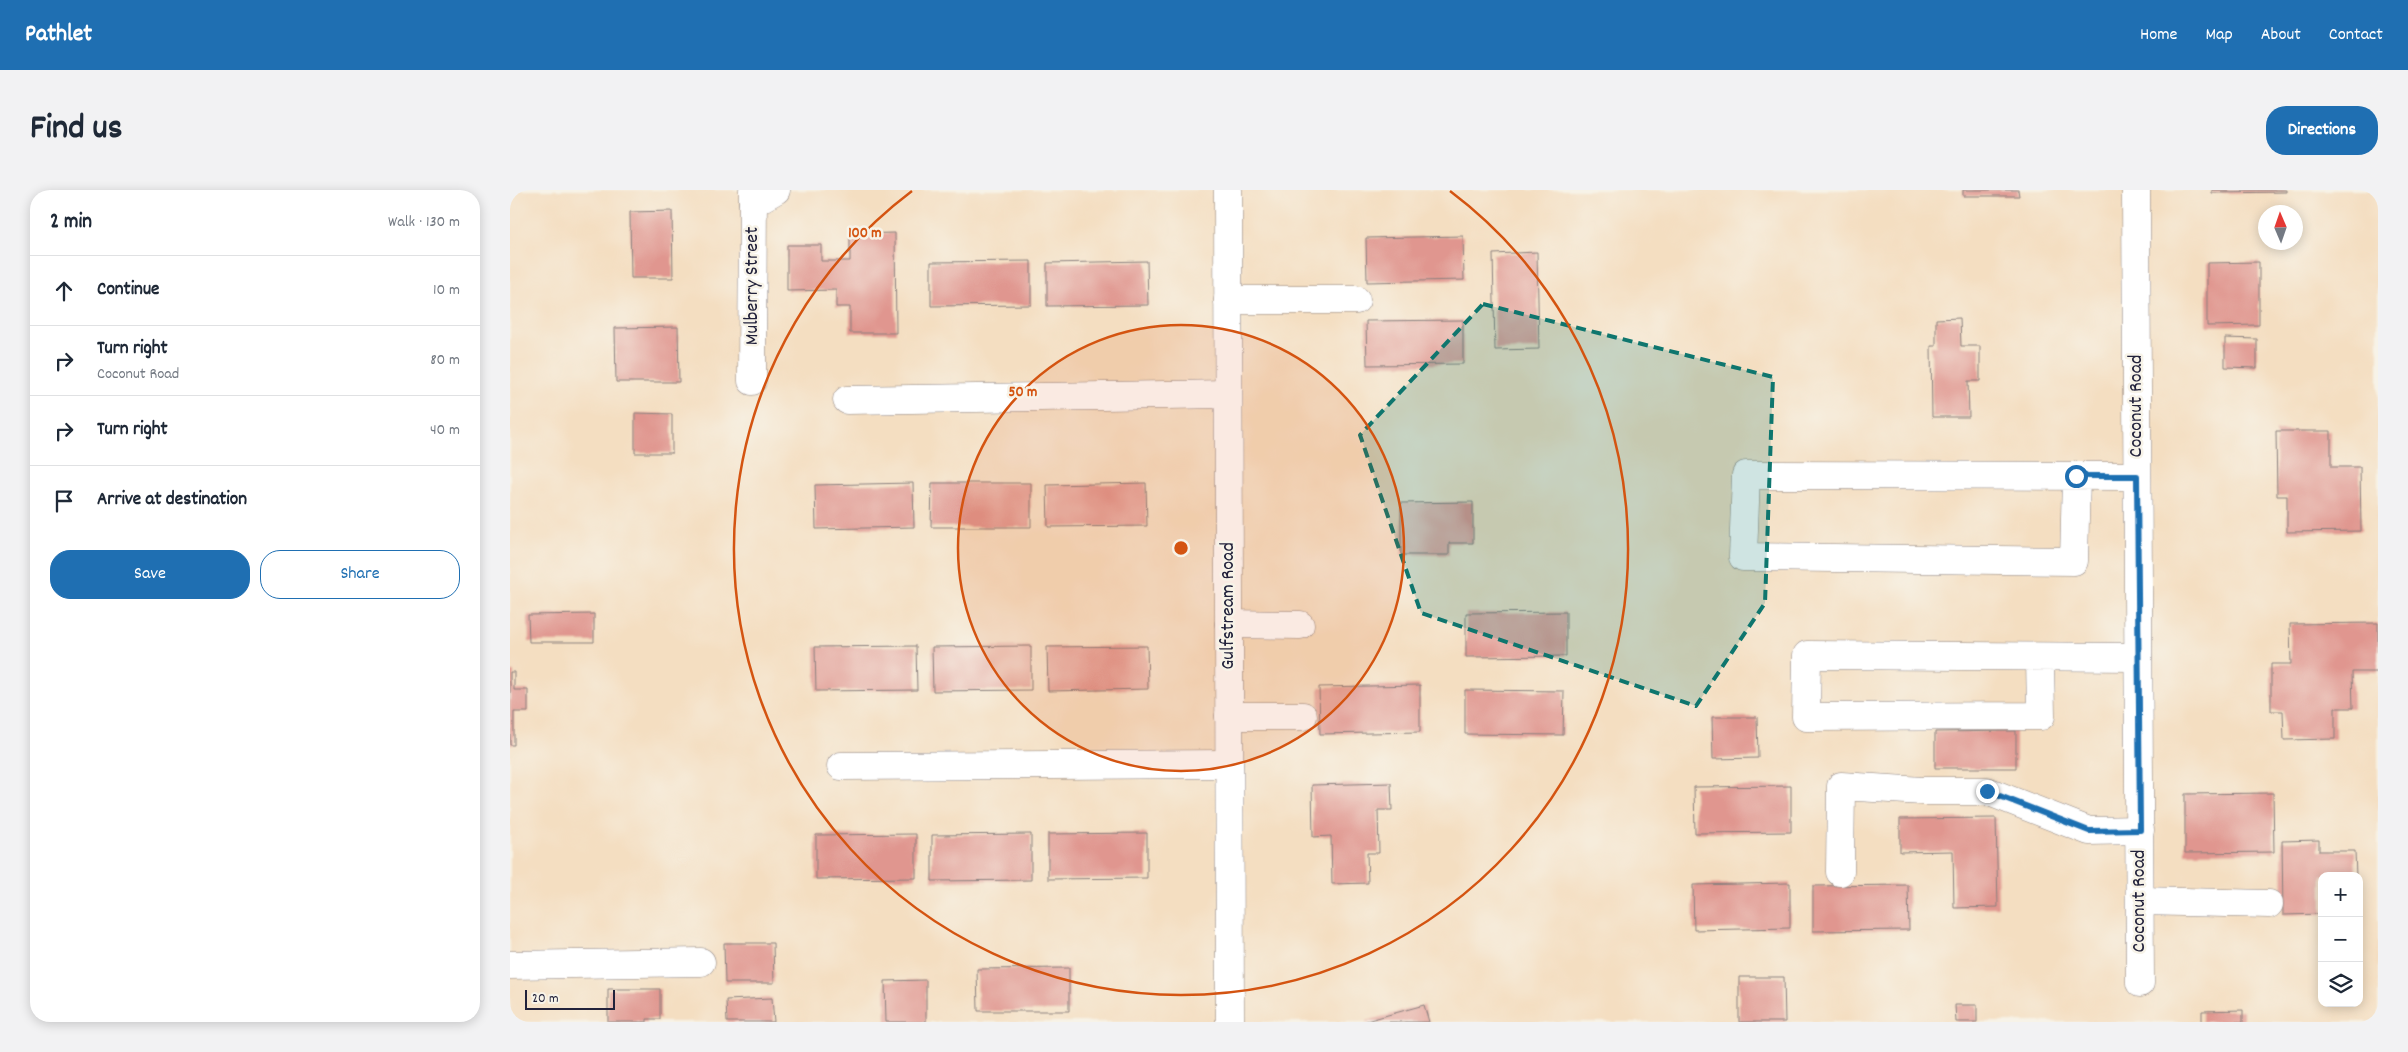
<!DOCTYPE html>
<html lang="en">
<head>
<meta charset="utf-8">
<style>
	:root { --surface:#fff; --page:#f2f2f3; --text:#1f2937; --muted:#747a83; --line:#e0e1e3; --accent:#1f6fb2 }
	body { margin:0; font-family:Dekko,sans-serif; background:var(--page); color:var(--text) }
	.controls { position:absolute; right:15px; bottom:15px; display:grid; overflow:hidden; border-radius:10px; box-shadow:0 2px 12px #0003 }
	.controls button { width:45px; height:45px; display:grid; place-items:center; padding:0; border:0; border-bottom:1px solid var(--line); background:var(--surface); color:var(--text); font:25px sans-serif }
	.compass { position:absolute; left:1748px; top:15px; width:45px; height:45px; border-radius:50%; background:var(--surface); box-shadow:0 2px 12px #0003; rotate:358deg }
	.scale { position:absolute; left:15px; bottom:12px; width:90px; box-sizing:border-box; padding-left:5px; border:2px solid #22223b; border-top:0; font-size:14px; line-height:18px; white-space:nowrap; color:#22223b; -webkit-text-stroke:4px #f7f3e8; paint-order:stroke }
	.stop { position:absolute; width:15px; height:15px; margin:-11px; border:4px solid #1f6fb2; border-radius:50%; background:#fff }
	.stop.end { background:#1f6fb2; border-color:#fff; box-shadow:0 1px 5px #0008 }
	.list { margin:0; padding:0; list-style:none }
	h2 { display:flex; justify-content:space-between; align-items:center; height:65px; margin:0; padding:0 20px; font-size:21px }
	h2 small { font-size:16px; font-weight:400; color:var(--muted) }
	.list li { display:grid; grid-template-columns:32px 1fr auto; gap:15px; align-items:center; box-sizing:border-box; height:70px; padding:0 20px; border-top:1px solid var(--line) }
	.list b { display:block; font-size:19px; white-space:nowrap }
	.list p { margin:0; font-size:16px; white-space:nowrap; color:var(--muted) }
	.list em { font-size:16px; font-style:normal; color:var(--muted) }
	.actions { display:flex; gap:10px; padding:15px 20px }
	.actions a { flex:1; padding:11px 0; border:1px solid var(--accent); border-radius:20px; text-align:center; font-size:18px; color:var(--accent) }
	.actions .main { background:var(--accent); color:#fff }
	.icon { flex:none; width:28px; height:28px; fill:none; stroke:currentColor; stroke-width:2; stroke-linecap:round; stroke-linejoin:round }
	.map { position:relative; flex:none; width:1868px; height:832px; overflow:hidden; border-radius:20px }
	header { display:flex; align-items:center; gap:30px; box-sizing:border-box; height:70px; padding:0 25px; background:var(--accent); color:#fff }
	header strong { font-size:24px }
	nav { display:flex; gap:28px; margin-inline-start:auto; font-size:18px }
	.intro { display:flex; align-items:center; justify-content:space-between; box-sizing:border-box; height:120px; padding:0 30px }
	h1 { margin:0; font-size:35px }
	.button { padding:12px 22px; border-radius:20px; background:var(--accent); color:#fff; font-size:18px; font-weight:700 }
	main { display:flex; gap:30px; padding:0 30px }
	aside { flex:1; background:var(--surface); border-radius:20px; box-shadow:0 2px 12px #0003 }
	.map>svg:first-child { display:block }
	.building { fill:#e0968f }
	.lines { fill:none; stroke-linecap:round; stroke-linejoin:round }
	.minor-casing { stroke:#8b807e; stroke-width:29 }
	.minor { stroke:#fff; stroke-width:28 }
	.route { stroke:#1f6fb2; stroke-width:6 }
	.marked { fill:#0f766e; fill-opacity:0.2; stroke:#0f766e; stroke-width:4; stroke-dasharray:10 6; stroke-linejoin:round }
	.ring { fill:none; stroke:#d45411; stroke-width:2.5 }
	.labels { text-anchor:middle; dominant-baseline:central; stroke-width:5; stroke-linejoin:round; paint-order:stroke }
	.street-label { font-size:20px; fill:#22223b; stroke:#f7f3e8 }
	.centre { fill:#d45411; stroke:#f7f3e8; stroke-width:2.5 }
	.ring-label { font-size:15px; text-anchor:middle; font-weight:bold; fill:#d45411; stroke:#f7f3e8; stroke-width:5; stroke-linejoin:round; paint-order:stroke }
</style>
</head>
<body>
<header>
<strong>Pathlet</strong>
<nav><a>Home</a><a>Map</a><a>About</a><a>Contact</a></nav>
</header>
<div class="intro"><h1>Find us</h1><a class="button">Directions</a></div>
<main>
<aside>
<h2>2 min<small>Walk · 130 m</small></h2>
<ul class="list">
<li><svg class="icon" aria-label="ahead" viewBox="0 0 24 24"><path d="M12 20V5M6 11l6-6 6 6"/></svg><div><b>Continue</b></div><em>10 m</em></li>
<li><svg class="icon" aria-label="right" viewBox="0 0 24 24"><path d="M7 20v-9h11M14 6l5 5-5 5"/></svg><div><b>Turn right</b><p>Coconut Road</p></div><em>80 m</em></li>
<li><svg class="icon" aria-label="right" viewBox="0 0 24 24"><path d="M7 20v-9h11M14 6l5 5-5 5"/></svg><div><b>Turn right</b></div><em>40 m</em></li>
<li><svg class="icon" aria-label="arrive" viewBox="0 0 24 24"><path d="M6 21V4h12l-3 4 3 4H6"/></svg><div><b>Arrive at destination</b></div></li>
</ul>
<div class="actions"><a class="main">Save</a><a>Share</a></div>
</aside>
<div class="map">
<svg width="1868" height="832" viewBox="0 0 1868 832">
	<rect width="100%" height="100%" fill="#f7f3e8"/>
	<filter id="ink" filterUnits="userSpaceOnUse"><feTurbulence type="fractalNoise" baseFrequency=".02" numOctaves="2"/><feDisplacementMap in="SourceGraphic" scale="10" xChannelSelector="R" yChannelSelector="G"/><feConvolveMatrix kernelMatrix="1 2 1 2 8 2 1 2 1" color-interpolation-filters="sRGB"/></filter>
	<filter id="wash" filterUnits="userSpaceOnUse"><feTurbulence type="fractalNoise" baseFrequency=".0096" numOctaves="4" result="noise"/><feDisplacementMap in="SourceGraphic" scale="20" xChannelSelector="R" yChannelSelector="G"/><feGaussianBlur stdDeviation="1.12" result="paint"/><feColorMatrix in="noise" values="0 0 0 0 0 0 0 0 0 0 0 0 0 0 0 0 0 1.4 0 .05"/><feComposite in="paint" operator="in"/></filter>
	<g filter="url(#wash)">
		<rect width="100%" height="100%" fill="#f4dec1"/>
		<g id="blocks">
			<!-- building -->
			<g class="building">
				<path d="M1453,0H1508L1509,6H1453Z"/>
				<path d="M1702,0H1776V2L1702,3Z"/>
				<path d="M162,21L163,88H121L120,22Z"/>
				<path d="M385,43L386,143H340V117H326V100L277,101V55H311V71H340V44Z"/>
				<path d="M953,46L954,90L857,92L856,48Z"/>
				<path d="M1027,62L1029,159L985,160L983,64Z"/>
				<path d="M521,71V115L421,116V72Z"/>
				<path d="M637,71L638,115L537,116V73Z"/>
				<path d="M1749,72V135L1697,136V73Z"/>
				<path d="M1450,128L1451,156H1470V191H1458L1459,227H1422L1421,156H1426V129Z"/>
				<path d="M953,130V174L857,175L856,131Z"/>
				<path d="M168,137L169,192H106L105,138Z"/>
				<path d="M1715,148L1747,149V178L1715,177Z"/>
				<path d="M125,223L162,224V263H125Z"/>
				<path d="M1766,241H1821V277H1850L1851,341L1777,342V306H1767Z"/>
				<path d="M403,293L404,337L306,339L305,295Z"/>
				<path d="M422,293H521V337H421Z"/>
				<path d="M636,293L637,336L538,337L537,295Z"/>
				<path d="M963,312V353H939V365H891V313Z"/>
				<path d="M1056,422V466L956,467V423Z"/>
				<path d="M84,424V452H19L18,425Z"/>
				<path d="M1868,433V482H1842L1843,518H1825V549L1774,550L1773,521H1761V474H1781L1780,434Z"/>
				<path d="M406,456L407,500L306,501L305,457Z"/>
				<path d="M521,456V500L423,501L422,457Z"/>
				<path d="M637,456L638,499L538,501L537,457Z"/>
				<path d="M0,482H4V500H18V522H4V555H0Z"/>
				<path d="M910,495V542L810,544L809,497Z"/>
				<path d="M955,500L1054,501L1053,545L955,544Z"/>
				<path d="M1202,527H1247L1248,568L1203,569Z"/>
				<path d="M1506,541V578H1425V542Z"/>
				<path d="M881,593L882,620H868L869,663H857L858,693L822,694L821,646L803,647L802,595Z"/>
				<path d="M1281,596V642L1185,643L1184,597Z"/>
				<path d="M1763,603L1764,662L1675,663V604Z"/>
				<path d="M1486,628L1488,717L1444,718L1443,661L1390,662V629Z"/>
				<path d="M637,643V688L538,689V644Z"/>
				<path d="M406,644V688L306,689V645Z"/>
				<path d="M521,644V690L422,691V645Z"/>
				<path d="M1809,650V661H1845L1846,686H1812V724L1773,725L1772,651Z"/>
				<path d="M1280,693V738L1184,740L1183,695Z"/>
				<path d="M1398,695L1399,740L1303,741V696Z"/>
				<path d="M214,753H263L264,793H215Z"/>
				<path d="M559,778V821H468L467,779Z"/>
				<path d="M1229,787H1274L1275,832H1229Z"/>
				<path d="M416,790V832H376L375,791Z"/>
				<path d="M98,799H150V829H137V832H98Z"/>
				<path d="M262,808L264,832H217L216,810Z"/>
				<path d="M914,815L919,832H856V831Z"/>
				<path d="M1445,815H1467V832H1446Z"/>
				<path d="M1733,820V832H1692V821Z"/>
			</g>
		</g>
	</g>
	<g filter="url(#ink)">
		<use href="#blocks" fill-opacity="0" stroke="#8b807e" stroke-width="1"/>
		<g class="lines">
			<!-- minor casing -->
			<g class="minor-casing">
				<g id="minor">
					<path d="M718,0L720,832"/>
					<path d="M1626,0L1630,793"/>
					<path d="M243,13L266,0"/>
					<path d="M718,110H846"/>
					<path d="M242,191L243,0"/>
					<path d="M337,210L718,204"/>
					<path d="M1566,286L1564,371L1233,367L1236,285L1627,286"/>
					<path d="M719,434L790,435"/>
					<path d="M1530,467L1531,526L1296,527L1297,465L1628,467"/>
					<path d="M719,526H793"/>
					<path d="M331,576L719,574"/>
					<path d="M1330,682L1331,596L1413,601H1477L1579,641L1630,640"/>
					<path d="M1630,711L1759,714"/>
					<path d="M0,775L191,772"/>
				</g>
			</g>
			<!-- minor -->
			<use href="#minor" class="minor"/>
		</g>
	</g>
	<g class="lines" filter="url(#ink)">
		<!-- route -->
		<path class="route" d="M1477,601L1579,641L1630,640L1627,286H1566"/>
	</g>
	<!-- marked area -->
	<path class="marked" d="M973,114L1263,187L1255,413L1186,516L911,423L850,245Z"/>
	<!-- distance rings -->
	<circle cx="671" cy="358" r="223" fill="#d45411" fill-opacity=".12"/>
	<g class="ring">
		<circle cx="671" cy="358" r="223"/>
		<path d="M940 1A447 447 0 1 1 402 1"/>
	</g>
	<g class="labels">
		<!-- street labels -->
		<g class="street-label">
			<text transform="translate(243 96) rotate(-90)">Mulberry Street</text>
			<text transform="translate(1627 216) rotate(-90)">Coconut Road</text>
			<text transform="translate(719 416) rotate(-90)">Gulfstream Road</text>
			<text transform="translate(1630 711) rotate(-90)">Coconut Road</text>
		</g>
	</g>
	<circle cx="671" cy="358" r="8" class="centre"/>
	<g class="ring-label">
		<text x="355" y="47">100 m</text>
		<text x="513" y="206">50 m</text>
	</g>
</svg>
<div class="controls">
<button>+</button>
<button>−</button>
<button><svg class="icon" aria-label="layers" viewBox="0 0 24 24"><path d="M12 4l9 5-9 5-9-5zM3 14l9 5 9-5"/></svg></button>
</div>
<svg class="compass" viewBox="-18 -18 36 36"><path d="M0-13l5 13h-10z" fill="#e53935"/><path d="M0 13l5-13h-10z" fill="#747a83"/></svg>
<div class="scale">20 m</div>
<div class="stop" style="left:1566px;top:286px"></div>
<div class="stop end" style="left:1477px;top:601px"></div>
</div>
</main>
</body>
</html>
